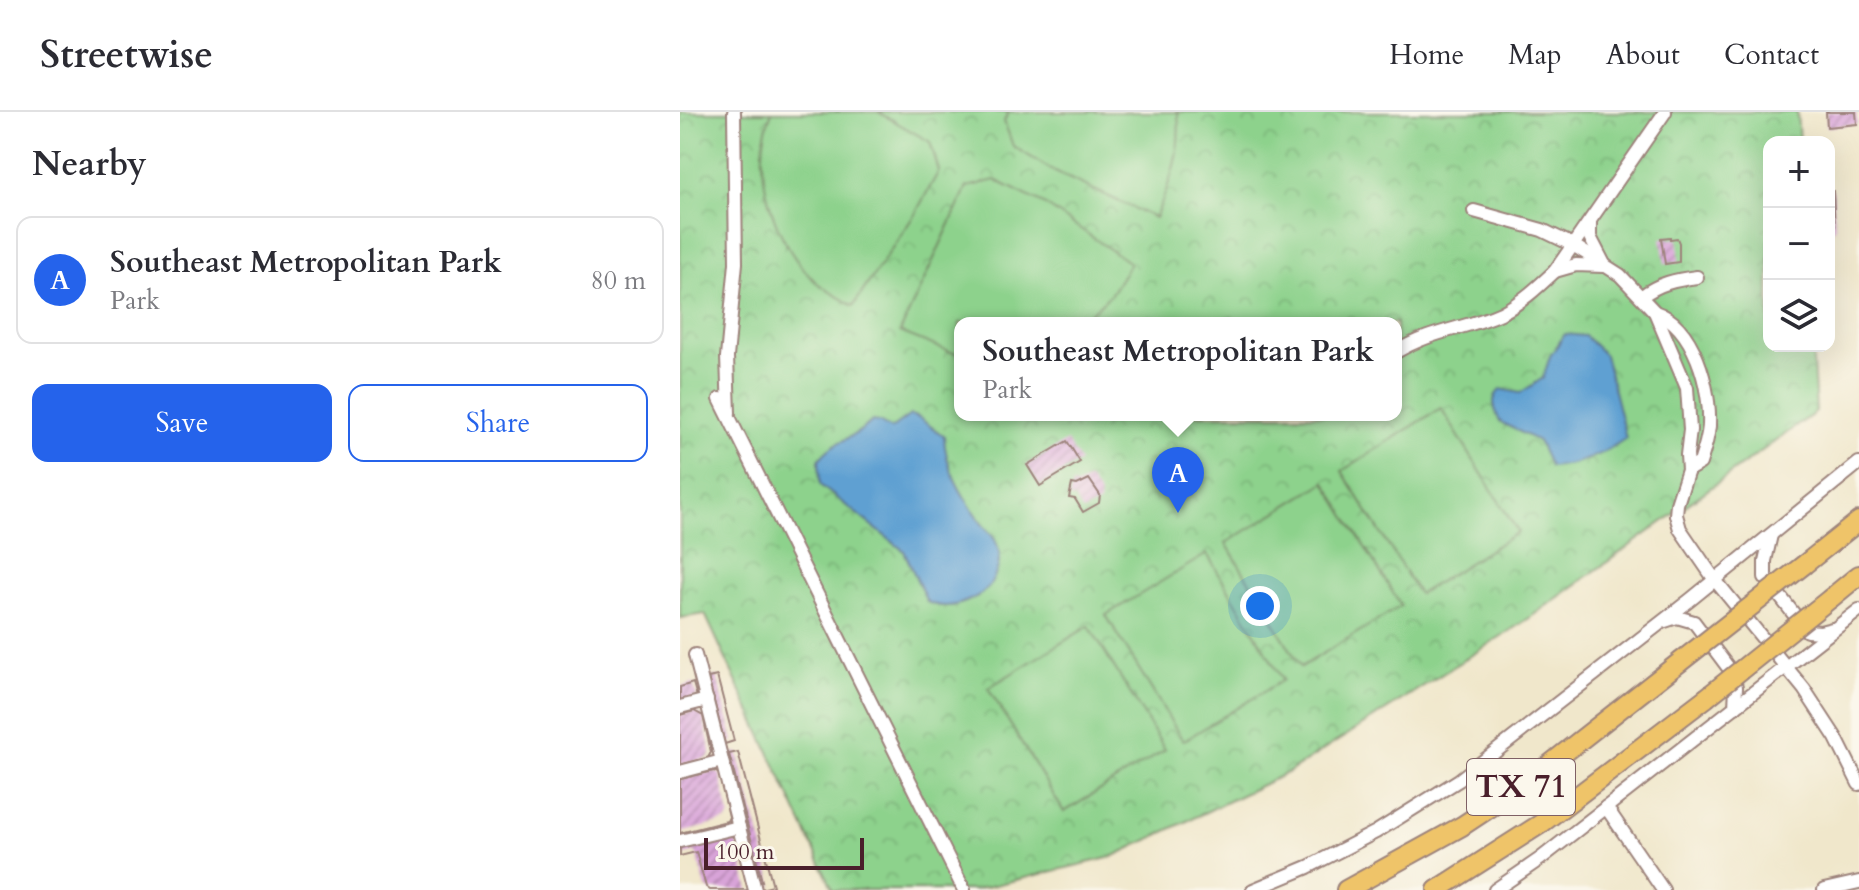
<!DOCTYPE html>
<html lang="en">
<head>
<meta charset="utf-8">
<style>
	:root { --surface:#fff; --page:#f7f7f7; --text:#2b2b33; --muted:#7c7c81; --line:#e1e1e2; --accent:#2563eb }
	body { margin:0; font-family:Cardo,serif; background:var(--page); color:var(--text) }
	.controls { position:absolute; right:24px; top:24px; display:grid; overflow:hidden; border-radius:16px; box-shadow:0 8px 32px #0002 }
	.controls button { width:72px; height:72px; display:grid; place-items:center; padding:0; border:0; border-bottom:2px solid var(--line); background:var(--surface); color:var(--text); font:40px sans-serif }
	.scale { position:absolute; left:24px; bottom:20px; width:160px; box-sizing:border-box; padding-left:8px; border:4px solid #4a1f2b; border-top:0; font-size:22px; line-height:28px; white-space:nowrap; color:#4a1f2b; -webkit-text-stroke:6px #fbf7ec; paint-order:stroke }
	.you { position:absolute; left:580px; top:494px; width:28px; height:28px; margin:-20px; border:6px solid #fff; border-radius:50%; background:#1a73e8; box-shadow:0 0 0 12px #1a73e833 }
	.badge { display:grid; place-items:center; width:52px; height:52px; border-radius:50%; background:var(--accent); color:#fff; font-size:26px; font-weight:700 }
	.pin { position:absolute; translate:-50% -66px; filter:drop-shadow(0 2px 4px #0008) }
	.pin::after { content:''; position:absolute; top:42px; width:28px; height:24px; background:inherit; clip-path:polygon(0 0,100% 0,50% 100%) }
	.popup { position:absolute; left:274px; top:205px; width:448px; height:104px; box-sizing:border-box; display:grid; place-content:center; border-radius:16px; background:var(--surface); filter:drop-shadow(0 2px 6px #0005); font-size:26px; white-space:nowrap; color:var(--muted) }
	.popup b { font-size:30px; color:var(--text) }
	.popup::after { content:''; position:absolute; left:50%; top:100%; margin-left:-16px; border:16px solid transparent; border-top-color:var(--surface) }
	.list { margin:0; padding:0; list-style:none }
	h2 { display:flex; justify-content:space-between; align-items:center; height:104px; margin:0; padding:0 32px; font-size:34px }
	h2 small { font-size:26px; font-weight:400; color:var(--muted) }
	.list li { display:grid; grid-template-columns:52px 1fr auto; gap:24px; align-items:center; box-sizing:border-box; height:128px; margin:0 16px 16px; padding:0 16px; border:2px solid var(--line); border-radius:16px }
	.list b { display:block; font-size:30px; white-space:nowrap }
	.list p { margin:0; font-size:26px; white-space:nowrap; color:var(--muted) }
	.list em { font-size:26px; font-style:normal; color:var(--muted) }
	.actions { display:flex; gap:16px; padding:24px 32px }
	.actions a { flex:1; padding:18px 0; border:2px solid var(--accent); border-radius:16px; text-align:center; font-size:28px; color:var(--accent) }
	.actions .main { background:var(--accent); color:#fff }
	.icon { flex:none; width:44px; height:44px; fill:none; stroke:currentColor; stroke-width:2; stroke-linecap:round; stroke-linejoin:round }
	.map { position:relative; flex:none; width:1179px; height:778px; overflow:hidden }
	header { display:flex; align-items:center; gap:48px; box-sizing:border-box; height:112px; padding:0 40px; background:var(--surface); border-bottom:2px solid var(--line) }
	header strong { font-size:38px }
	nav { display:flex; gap:44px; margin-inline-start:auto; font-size:28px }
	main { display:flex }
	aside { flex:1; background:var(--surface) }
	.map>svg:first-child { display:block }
	.park { fill:url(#park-crowns); stroke:#6c785c; stroke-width:2; fill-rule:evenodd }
	.pitch { fill:#8dd28c; stroke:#6c785c; stroke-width:2 }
	.water { fill:#5ea0d2; stroke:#54607e; stroke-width:2 }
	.building { fill:url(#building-hatch) }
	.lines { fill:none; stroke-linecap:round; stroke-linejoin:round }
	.minor-casing { stroke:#9d837b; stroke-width:16 }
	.highway-casing { stroke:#9d837b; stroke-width:22 }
	.minor { stroke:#fff; stroke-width:12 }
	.highway { stroke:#efc469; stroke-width:18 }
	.highway-bridge-casing { stroke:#9d837b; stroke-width:22; stroke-linecap:butt }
	.highway-bridge { stroke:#efc469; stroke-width:18 }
	.labels { text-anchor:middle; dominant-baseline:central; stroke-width:6; stroke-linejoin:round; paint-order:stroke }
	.shield { fill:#fbf7ec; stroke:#7f6065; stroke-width:2 }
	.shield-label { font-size:32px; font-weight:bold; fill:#4a1f2b }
</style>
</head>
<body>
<header>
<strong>Streetwise</strong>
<nav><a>Home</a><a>Map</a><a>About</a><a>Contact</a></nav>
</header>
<main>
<aside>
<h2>Nearby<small></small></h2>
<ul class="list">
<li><span class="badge">A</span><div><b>Southeast Metropolitan Park</b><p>Park</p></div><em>80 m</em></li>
</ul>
<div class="actions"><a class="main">Save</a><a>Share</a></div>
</aside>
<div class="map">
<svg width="1179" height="778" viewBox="0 0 1179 778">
	<defs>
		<pattern id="park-crowns" width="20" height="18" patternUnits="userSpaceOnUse" patternTransform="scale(2)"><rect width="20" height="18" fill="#8dd28c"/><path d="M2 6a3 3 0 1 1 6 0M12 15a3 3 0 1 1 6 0" fill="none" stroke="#7bb479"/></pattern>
		<pattern id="building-hatch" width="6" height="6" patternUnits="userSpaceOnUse" patternTransform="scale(2)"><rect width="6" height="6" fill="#d9a4d9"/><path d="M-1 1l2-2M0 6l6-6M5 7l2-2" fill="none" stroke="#b285b0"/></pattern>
	</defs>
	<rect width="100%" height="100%" fill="#fbf7ec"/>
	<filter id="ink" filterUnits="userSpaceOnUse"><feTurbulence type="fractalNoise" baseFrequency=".0125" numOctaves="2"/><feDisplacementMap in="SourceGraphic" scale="16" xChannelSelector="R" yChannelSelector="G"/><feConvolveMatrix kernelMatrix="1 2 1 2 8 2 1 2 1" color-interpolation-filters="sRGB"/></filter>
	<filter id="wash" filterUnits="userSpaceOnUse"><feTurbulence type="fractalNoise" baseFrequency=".006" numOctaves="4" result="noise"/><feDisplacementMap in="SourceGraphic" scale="32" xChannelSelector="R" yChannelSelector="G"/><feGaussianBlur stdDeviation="1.8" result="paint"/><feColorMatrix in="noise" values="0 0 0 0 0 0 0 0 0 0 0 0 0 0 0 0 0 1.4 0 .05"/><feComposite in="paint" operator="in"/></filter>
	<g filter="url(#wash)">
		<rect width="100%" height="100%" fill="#f0e7cb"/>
		<!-- park -->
		<path class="park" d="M0,0H1117L1119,30H1089V234H1132L1136,300L848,507L609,660L432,745L294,778H153L25,502L0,506ZM280,211H716V303H280Z"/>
		<!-- pitch -->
		<g class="pitch">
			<path d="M92,0H198L250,30L259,59L235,102L173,194C161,186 147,179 136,170C94,133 68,53 92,0Z"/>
			<path d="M329,0H498C502,39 490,72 475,106L375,60L333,34L324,9Z"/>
			<path d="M315,68L364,92L450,151L430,183L400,211H280V241L270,240L220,220L287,75Z"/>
			<path d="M761,296L838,420L739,482L662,359Z"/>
			<path d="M645,370L721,494L621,555L546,431Z"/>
			<path d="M527,442L603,568L503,629L426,503Z"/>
			<path d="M409,514L485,638L384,700L308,576Z"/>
		</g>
		<!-- water -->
		<g class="water">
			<path d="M885,222L905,224L925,243L946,326C922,343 899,353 870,355L858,329L820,310C815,298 809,287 821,277L840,281L863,266L870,244Z"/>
			<path d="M230,303L239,306L264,324C265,356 282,383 300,409C304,415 311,421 315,428C326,448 314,477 294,486C279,494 262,497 247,490L224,439L140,373L139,348C153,327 175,328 192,309L199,310L211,317Z"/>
		</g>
		<g id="blocks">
			<!-- building -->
			<g class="building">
				<path d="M1146,0H1176L1177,12L1147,15Z"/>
				<path d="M1149,79H1153L1155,117L1149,118Z"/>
				<path d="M990,125V127L997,126L999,131V150L985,152L981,126Z"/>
				<path d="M387,329L400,350L360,374L347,353Z"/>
				<path d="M409,367L420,383L419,391L403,400L395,387L389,386L392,372L397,373Z"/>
				<path d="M37,564L54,629L45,632L28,566Z"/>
				<path d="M13,571L17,585L0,589V575Z"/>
				<path d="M14,599L23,604L31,640L28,646L0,653V603Z"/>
				<path d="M58,640L93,774L81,777L80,769H82L49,642Z"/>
				<path d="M34,659L40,662L50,703L47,709L0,721V667Z"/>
				<path d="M48,722L56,727L69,778H30L26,775L16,740L0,744V735Z"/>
			</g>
		</g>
	</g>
	<g filter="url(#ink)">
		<use href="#blocks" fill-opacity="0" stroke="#9d837b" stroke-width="2"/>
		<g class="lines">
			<!-- minor casing -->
			<g class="minor-casing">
				<g id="minor">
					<path d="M794,99L862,118L893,133L940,163L975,200L1007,276L1010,318L1007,343L1008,358L997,392L996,403L1000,417L1035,468L1124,577L1156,626L1179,672"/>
					<path d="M910,110V125L924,152"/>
					<path d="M875,159L896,153L923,154"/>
					<path d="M962,184C980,171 995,168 1017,165"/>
					<path d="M975,200C1014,213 1031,276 1029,314C1028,327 1024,339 1020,351L1008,358"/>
					<path d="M716,240C752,218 786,217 821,201C841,191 859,174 875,159L985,0"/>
					<path d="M40,287L284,778"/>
					<path d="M49,301L47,245L56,151L54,0"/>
					<path d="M1091,423L1085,449V465L1127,519L1140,520L1152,517"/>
					<path d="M985,509L997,505L1014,510L1053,562L1056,575L1055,595"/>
					<path d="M15,543L75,778"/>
					<path d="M0,595L27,588"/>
					<path d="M0,660L42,649"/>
					<path d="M926,695L983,778"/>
					<path d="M0,729L59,715"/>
					<path d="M573,778L628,755L696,720L779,668L1010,488L1179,351"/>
					<path d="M815,778L860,747L1179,498"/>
					<path d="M1144,778L1179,770"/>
				</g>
			</g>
			<!-- highway casing -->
			<g class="highway-casing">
				<g id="highway">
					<path d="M1125,452L1179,409"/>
					<path d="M1151,486L1179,463"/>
					<path d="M666,778L782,714L841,675L1000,550"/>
					<path d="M757,778L862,711L1026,586"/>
				</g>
			</g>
			<!-- minor -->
			<use href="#minor" class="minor"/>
			<!-- highway -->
			<use href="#highway" class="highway"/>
			<!-- highway-bridge casing -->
			<g class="highway-bridge-casing">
				<g id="highway-bridge">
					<path d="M1000,550L1125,452"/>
					<path d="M1026,586L1151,486"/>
				</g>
			</g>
			<!-- highway-bridge -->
			<use href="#highway-bridge" class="highway-bridge"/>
		</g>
	</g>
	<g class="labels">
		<!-- shield labels -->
		<rect class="shield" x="787" y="647" width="108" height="56" rx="6"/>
		<g class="shield-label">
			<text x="841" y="675">TX 71</text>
		</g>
	</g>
</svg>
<div class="controls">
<button>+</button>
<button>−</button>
<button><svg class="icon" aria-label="layers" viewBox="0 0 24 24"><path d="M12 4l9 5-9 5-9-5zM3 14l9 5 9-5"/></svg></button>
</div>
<div class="scale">100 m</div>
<div class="you"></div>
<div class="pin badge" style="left:498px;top:401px">A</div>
<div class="popup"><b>Southeast Metropolitan Park</b>Park</div>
</div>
</main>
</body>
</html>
